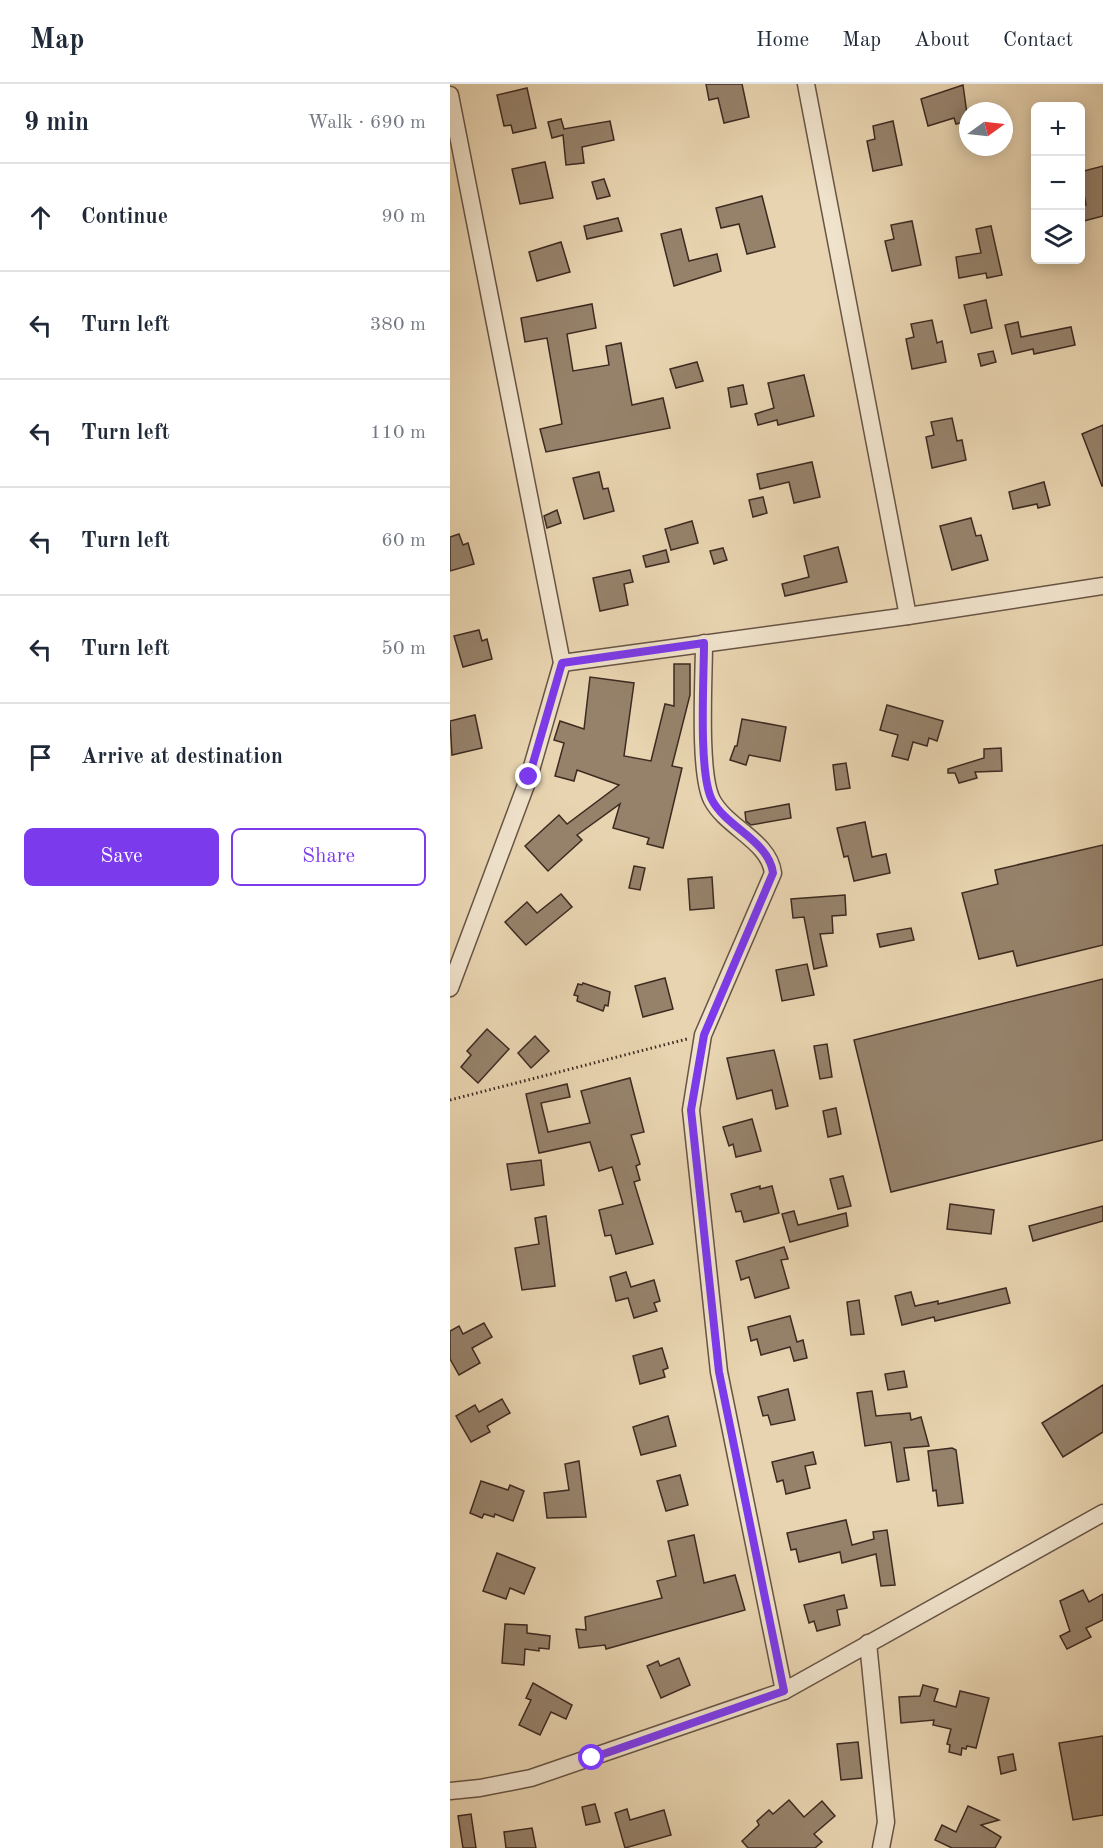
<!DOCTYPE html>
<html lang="en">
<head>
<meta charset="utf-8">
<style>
	:root { --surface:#fff; --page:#f2f2f3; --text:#1f2937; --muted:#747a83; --line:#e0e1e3; --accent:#7c3aed }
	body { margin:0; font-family:"Old Standard TT",serif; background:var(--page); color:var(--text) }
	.controls { position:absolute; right:18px; top:18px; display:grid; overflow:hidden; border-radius:9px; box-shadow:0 3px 15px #0003 }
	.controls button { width:54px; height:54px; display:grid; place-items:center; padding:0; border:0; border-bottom:2px solid var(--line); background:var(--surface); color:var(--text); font:30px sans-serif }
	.compass { position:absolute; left:509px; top:18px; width:54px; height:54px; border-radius:50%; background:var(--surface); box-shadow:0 3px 15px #0003; rotate:75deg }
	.stop { position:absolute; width:18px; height:18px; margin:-14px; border:4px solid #7c3aed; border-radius:50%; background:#fff }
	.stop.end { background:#7c3aed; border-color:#fff; box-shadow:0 2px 6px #0008 }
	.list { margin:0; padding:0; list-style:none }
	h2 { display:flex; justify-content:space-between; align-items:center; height:78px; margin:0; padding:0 24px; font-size:26px }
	h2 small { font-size:20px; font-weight:400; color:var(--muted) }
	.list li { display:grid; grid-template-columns:39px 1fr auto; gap:18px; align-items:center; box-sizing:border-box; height:108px; padding:0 24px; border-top:2px solid var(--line) }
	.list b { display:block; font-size:22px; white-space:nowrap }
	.list em { font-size:20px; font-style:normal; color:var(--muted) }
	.actions { display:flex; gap:12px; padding:18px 24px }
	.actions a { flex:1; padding:14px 0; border:2px solid var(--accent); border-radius:9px; text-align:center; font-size:21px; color:var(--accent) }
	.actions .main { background:var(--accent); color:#fff }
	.icon { flex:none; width:33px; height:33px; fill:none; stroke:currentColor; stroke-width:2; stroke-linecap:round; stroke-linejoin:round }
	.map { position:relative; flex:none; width:653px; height:1764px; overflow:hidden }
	header { display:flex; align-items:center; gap:36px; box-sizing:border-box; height:84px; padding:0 30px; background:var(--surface); border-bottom:2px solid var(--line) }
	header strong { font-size:28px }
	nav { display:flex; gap:33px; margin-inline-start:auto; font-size:21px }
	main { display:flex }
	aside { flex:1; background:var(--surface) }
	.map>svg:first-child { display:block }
	.building { fill:#96826b; stroke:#3d2a21; stroke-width:1.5 }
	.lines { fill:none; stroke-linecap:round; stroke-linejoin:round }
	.street-casing { stroke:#685445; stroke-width:19 }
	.path { stroke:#3d2a21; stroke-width:3; stroke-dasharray:1.5 3; stroke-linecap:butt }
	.street { stroke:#f0e3cc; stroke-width:16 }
	.route { stroke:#7c3aed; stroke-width:8 }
</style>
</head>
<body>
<header>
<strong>Map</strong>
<nav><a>Home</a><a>Map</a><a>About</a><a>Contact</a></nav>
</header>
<main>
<aside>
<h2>9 min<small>Walk · 690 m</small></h2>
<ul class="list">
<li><svg class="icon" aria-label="ahead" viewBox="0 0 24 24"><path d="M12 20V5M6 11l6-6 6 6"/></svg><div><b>Continue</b></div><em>90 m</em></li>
<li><svg class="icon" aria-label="left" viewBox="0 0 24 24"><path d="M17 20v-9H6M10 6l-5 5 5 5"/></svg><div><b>Turn left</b></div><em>380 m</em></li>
<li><svg class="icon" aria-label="left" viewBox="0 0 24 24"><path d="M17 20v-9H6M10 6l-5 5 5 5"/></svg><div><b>Turn left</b></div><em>110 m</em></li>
<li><svg class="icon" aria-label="left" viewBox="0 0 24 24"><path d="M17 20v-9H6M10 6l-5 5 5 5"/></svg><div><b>Turn left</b></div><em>60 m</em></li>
<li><svg class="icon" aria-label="left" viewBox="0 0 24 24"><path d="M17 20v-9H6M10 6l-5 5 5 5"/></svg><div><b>Turn left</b></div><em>50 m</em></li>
<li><svg class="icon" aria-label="arrive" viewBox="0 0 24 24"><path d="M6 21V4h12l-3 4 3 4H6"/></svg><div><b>Arrive at destination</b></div></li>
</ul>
<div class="actions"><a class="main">Save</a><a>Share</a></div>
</aside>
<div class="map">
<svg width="653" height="1764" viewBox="0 0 653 1764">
	<rect width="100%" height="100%" fill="#e8d4b0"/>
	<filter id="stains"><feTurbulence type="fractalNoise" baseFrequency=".00333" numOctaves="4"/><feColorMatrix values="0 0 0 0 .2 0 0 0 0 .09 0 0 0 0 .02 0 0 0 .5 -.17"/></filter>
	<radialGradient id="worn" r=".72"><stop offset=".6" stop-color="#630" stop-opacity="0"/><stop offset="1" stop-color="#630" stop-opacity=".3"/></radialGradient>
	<!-- building -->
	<g class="building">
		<path d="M256,0H292L299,33L274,39L268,14L259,16Z"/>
		<path d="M513,1L518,37L506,40L504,34L478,42L471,15Z"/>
		<path d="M77,4L86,44L63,49L61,41L54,42L47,11Z"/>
		<path d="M111,35L114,45L160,37L164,56L132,63L134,79L116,81L113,51L102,54L98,38Z"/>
		<path d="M443,37L452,81L423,87L417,57L425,55L423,42Z"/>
		<path d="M95,78L103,114L70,120L62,85Z"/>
		<path d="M653,82V132L630,138V123L636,121L630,88Z"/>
		<path d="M154,95L160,112L147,115L142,98Z"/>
		<path d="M312,112L325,163L297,170L289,140L271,144L266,124Z"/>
		<path d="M168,134L172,147L137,155L134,142Z"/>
		<path d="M462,137L471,181L442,187L435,157L444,155L441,141Z"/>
		<path d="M541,142L552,191L537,194L536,189L509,194L506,173L531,169L526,145Z"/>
		<path d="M231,145L239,177L267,170L271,187L224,202L211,150Z"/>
		<path d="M111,158L120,188L87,197L79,168Z"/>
		<path d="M536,216L542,244L521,249L514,221Z"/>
		<path d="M142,220L146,244L117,250L123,287L159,281L156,262L171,259L182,321L213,314L220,344L96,368L90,345L112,340L97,254L75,258L71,234Z"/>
		<path d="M482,236L487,259L492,257L496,278L462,285L456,255L464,253L461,240Z"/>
		<path d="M568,238L571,253L621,243L625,261L584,270L583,265L562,270L555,241Z"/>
		<path d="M543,267L546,278L531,282L528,270Z"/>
		<path d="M247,278L253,297L226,304L220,285Z"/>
		<path d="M354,291L364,332L328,341L327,336L308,341L305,330L324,324L318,299Z"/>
		<path d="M293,301L297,320L281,323L278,304Z"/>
		<path d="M502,334L507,357L512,356L516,376L482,384L476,353L484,351L481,338Z"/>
		<path d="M653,341V402H652L632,350Z"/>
		<path d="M362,378L370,413L344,419L339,398L310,405L307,390Z"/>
		<path d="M149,388L153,405L158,404L164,427L134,435L123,394Z"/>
		<path d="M594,398L600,421L588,424L587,420L563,425L559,408Z"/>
		<path d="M313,413L317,429L303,433L299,416Z"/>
		<path d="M107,426L111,439L97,444L94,432Z"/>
		<path d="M521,434L526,452L531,451L538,476L502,486L490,442Z"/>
		<path d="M242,437L248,459L221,466L215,445Z"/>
		<path d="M9,450L13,461L18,459L24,480L0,487V453Z"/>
		<path d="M388,463L397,498L335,512L332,500L359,493L354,472Z"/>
		<path d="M273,464L277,476L264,480L260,467Z"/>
		<path d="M216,466L219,478L196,483L193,472Z"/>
		<path d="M180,486L183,498L174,500L178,521L150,527L143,494Z"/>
		<path d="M29,546L32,557L37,555L42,575L13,583L4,552Z"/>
		<path d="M224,580H240V611L222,682L232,684L213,764L197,760L199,754L163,744L170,720L127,751L132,756L98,787L75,762L109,731L117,740L169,701L127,686L124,697L105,692L114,659L104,656L110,637L134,645L140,593L184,599L174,672L201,677L215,620L224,622Z"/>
		<path d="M437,621L493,637L487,657L479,654L477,662L463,658L458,676L442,672L448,651L430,646Z"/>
		<path d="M25,631L32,664L2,671L0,637Z"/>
		<path d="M292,635L336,643L330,677L299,671L296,681L280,676L285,662H287Z"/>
		<path d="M551,664L552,687L525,688L527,694L509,699L505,689H498V685L534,674V665Z"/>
		<path d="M396,679L400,704L386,706L383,681Z"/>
		<path d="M339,720L341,734L301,741L296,737L295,728Z"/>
		<path d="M415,738L422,773L436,770L440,789L404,797L398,772L394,773L387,744Z"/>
		<path d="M653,761V861L567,882L563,867L529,875L512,809L548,800L545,786Z"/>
		<path d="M184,782L195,784L190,806L179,804Z"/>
		<path d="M262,793L264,824L240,826L238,795Z"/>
		<path d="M111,810L122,823L76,861L55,838L77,818L87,829Z"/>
		<path d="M395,811L396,831L382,832L383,849L370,850L377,882L364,885L354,833L343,834L341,815Z"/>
		<path d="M461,844L464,856L430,863L427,850Z"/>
		<path d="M357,880L364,911L332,917L326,886Z"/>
		<path d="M215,894L223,925L193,933L185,902Z"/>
		<path d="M653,895V1056L441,1108L404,956Z"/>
		<path d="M133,899L160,908L158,922L155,921L153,927L127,917L128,912L124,911L128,900L132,901Z"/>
		<path d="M37,945L59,965L28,999L11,983L21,971L17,967Z"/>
		<path d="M85,952L99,967L81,984L68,969Z"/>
		<path d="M377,960L382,993L370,995L364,962Z"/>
		<path d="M324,966L338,1022L326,1025L322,1006L287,1015L277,974Z"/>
		<path d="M180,994L194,1048L181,1051L190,1080L186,1082L190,1096L184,1098L203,1160L166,1170L161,1151L155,1152L149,1126L173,1120L162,1083L149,1087L140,1058L89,1069L76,1010L117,1000L120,1013L91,1019L98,1048L140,1039L131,1007Z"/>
		<path d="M386,1024L391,1050L378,1053L373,1027Z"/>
		<path d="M302,1035L311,1067L286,1073L283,1060L279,1062L273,1043Z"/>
		<path d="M91,1076L94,1101L61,1106L57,1080Z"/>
		<path d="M393,1092L401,1122L388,1125L380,1095Z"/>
		<path d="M310,1102V1105L322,1102L329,1129L294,1138L291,1127L286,1128L281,1110Z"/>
		<path d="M500,1120L544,1126L541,1150L497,1145Z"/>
		<path d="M653,1122V1137L583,1157L579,1142Z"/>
		<path d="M344,1127L348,1141L396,1129L398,1142L340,1158L332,1130Z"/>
		<path d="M96,1132L105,1202L72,1206L65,1164L89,1160L85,1134Z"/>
		<path d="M334,1163L338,1175L331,1176L339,1204L305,1214L299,1193L291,1196L286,1177Z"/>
		<path d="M176,1188L181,1203L204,1196L210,1217L204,1219L207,1227L184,1234L178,1214L166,1217L160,1193Z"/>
		<path d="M556,1204L560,1219L485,1237L484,1233L452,1241L445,1212L461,1208L465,1222L488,1217V1220Z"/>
		<path d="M409,1216L414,1250L401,1251L397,1218Z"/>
		<path d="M340,1232L347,1258L353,1256L357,1274L344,1277L340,1263L311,1271L307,1255L301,1257L298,1243Z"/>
		<path d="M34,1239L42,1253L22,1264L30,1279L9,1291L0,1275V1247L9,1242L13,1250Z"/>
		<path d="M212,1264L218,1284L213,1286L215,1293L190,1300L183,1272Z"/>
		<path d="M454,1287L457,1303L438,1306L435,1290Z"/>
		<path d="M653,1301V1348L613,1373L592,1339Z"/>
		<path d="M338,1305L345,1336L321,1341L318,1331L313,1332L308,1313Z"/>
		<path d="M422,1307L426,1332L460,1329L461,1336L471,1333L479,1362L454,1364L459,1396L447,1398L441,1358L415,1362L407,1309Z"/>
		<path d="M52,1315L60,1329L37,1342L40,1348L21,1358L6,1332L25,1321L29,1328Z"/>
		<path d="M218,1332L226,1362L191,1371L183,1343Z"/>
		<path d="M502,1364L506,1366L513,1419L488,1422L486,1406L483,1407L478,1367Z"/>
		<path d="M363,1368L366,1380L355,1382L360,1404L336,1410L333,1396L327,1398L322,1378Z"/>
		<path d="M129,1377L136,1433L97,1434L94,1409L119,1406L115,1380Z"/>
		<path d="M230,1391L238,1421L216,1427L207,1397Z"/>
		<path d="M31,1397L58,1406L60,1401L74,1407L63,1437L45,1430L44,1433L34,1430L32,1434L20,1429Z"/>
		<path d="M396,1436L402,1461L424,1455L423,1448L437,1446L445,1501L431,1502L426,1470L392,1479L390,1468L349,1478L346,1465L341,1466L337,1449Z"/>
		<path d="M244,1451L254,1499L285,1491L295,1526L156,1565L155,1561L129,1564L126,1545L136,1546L135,1533L212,1514L207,1497L226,1492L218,1457Z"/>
		<path d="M47,1469L85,1484L74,1510L60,1504L56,1515L33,1507Z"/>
		<path d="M633,1506L639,1518L653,1510V1536L636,1544L641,1553L617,1565L610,1552L620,1547L610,1517Z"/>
		<path d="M394,1511L397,1524L387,1526L390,1541L367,1547L364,1537L359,1539L354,1521Z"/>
		<path d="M55,1540L77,1541V1549L100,1552L99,1565L89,1564V1567L75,1565L74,1581L52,1579Z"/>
		<path d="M229,1574L240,1601L211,1614L197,1582L208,1577L210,1582Z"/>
		<path d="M83,1599L122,1621L116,1635L101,1628L90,1651L69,1641L81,1616L76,1614Z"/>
		<path d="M473,1601L488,1605L484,1617L506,1623L510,1607L539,1614L526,1664L517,1662L516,1665L512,1664L511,1671L499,1668L500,1661L497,1660L501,1645L483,1641L484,1636L451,1639L449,1613L470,1612Z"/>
		<path d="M653,1652V1731L623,1736L609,1659Z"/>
		<path d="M408,1658L412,1694L391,1696L387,1660Z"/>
		<path d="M563,1670L566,1686L551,1690L548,1673Z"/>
		<path d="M339,1716L354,1733L372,1717L385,1732L364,1750L372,1758L365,1764H298L292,1757L309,1741L307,1737L319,1726L323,1730Z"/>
		<path d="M145,1720L150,1738L136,1741L132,1723Z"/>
		<path d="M518,1722L549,1736L531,1741L551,1753L545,1764H502L485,1756L492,1741L506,1748Z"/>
		<path d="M177,1725L180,1736L214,1726L221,1751L175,1764L165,1729Z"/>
		<path d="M21,1730L26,1764H13L8,1732Z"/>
		<path d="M82,1744L86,1764H56L54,1748Z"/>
	</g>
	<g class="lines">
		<!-- street casing -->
		<g class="street-casing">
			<g id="street">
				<path d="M356,0L458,532"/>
				<path d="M0,11L112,579L79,693L0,904"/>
				<path d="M254,559C254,593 248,689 262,716C277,744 319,757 323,789L253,951L241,1026L269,1288L334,1607"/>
				<path d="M112,579L458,532L653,502"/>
				<path d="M418,1559L436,1738L431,1764"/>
				<path d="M0,1707L30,1704L81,1694L334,1607L653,1429"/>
			</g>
		</g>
		<!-- path -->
		<path class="path" d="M0,1016L237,955"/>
		<!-- street -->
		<use href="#street" class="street"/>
	</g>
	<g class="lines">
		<!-- route -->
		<path class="route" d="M79,693L112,579L254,559C254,593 248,689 262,716C277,744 319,757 323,789L254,951L241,1026L269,1288L334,1607L142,1674"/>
	</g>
	<rect width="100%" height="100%" filter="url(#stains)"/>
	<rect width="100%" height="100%" fill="url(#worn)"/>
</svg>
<div class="controls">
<button>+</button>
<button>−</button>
<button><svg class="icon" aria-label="layers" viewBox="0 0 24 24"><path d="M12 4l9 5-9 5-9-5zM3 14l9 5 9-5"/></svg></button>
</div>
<svg class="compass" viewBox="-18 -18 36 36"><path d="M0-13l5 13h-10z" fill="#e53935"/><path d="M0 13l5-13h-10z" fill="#747a83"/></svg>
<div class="stop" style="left:142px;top:1674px"></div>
<div class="stop end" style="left:79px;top:693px"></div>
</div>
</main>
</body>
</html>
